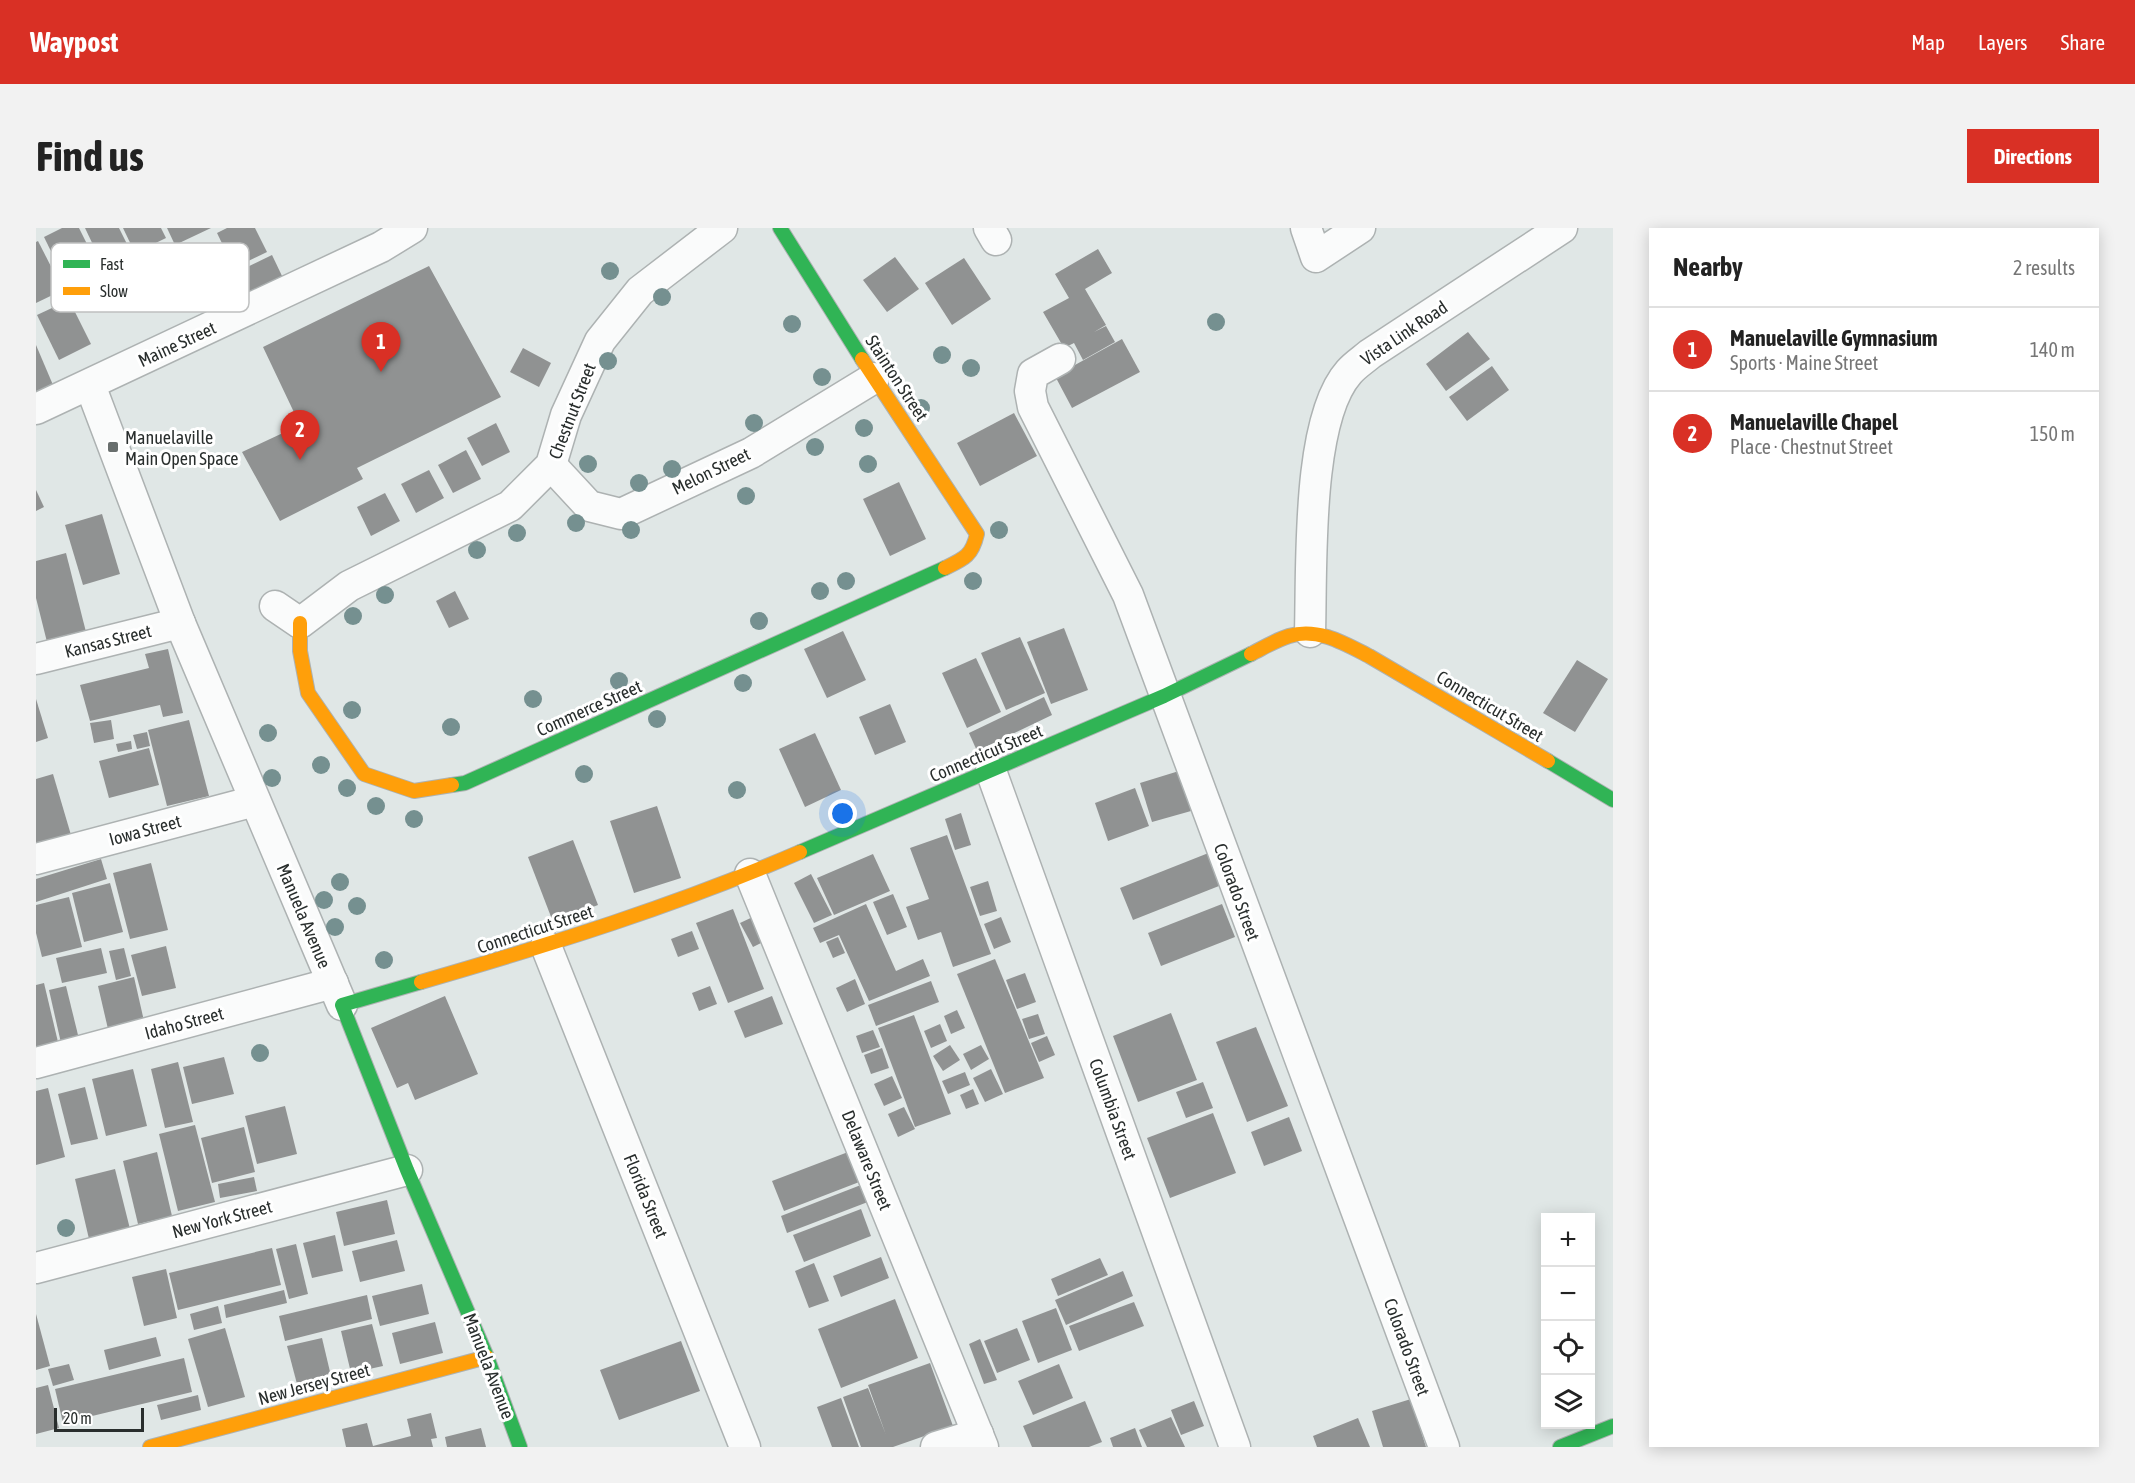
<!DOCTYPE html>
<html lang="en">
<head>
<meta charset="utf-8">
<style>
	:root { --surface:#fff; --page:#f2f2f2; --text:#222; --muted:#767676; --line:#e0e0e0; --accent:#d93025 }
	body { margin:0; font-family:"Asap Condensed",sans-serif; background:var(--page); color:var(--text) }
	.controls { position:absolute; right:18px; bottom:18px; display:grid; overflow:hidden; border-radius:0px; box-shadow:0 3px 15px #0003 }
	.controls button { width:54px; height:54px; display:grid; place-items:center; padding:0; border:0; border-bottom:2px solid var(--line); background:var(--surface); color:var(--text); font:30px sans-serif }
	.scale { position:absolute; left:18px; bottom:15px; width:90px; box-sizing:border-box; padding-left:6px; border:3px solid #292e2d; border-top:0; font-size:16px; line-height:21px; white-space:nowrap; color:#292e2d; -webkit-text-stroke:4px #fff; paint-order:stroke }
	.you { position:absolute; left:807px; top:586px; width:21px; height:21px; margin:-15px; border:4px solid #fff; border-radius:50%; background:#1a73e8; box-shadow:0 0 0 9px #1a73e833 }
	.badge { display:grid; place-items:center; width:39px; height:39px; border-radius:50%; background:var(--accent); color:#fff; font-size:20px; font-weight:700 }
	.pin { position:absolute; translate:-50% -50px; filter:drop-shadow(0 2px 3px #0008) }
	.pin::after { content:''; position:absolute; top:32px; width:21px; height:18px; background:inherit; clip-path:polygon(0 0,100% 0,50% 100%) }
	.list { margin:0; padding:0; list-style:none }
	h2 { display:flex; justify-content:space-between; align-items:center; height:78px; margin:0; padding:0 24px; font-size:26px }
	h2 small { font-size:20px; font-weight:400; color:var(--muted) }
	.list li { display:grid; grid-template-columns:39px 1fr auto; gap:18px; align-items:center; box-sizing:border-box; height:84px; padding:0 24px; border-top:2px solid var(--line) }
	.list b { display:block; font-size:22px; white-space:nowrap }
	.list p { margin:0; font-size:20px; white-space:nowrap; color:var(--muted) }
	.list em { font-size:20px; font-style:normal; color:var(--muted) }
	.icon { flex:none; width:33px; height:33px; fill:none; stroke:currentColor; stroke-width:2; stroke-linecap:round; stroke-linejoin:round }
	.map { position:relative; flex:none; width:1577px; height:1219px; overflow:hidden; border-radius:0px }
	header { display:flex; align-items:center; gap:36px; box-sizing:border-box; height:84px; padding:0 30px; background:var(--accent); color:#fff }
	header strong { font-size:28px }
	nav { display:flex; gap:33px; margin-inline-start:auto; font-size:21px }
	.intro { display:flex; align-items:center; justify-content:space-between; box-sizing:border-box; height:144px; padding:0 36px }
	h1 { margin:0; font-size:42px }
	.button { padding:15px 27px; border-radius:0px; background:var(--accent); color:#fff; font-size:21px; font-weight:700 }
	main { display:flex; gap:36px; padding:0 36px }
	aside { flex:1; background:var(--surface); border-radius:0px; box-shadow:0 3px 15px #0003 }
	.map>svg:first-child { display:block }
	.building { fill:#909292 }
	.lines { fill:none; stroke-linecap:round; stroke-linejoin:round }
	.street-casing { stroke:#adb2b2; stroke-width:33 }
	.fast-casing { stroke:#adb2b2; stroke-width:16 }
	.slow-casing { stroke:#adb2b2; stroke-width:16 }
	.street { stroke:#fafbfb; stroke-width:30 }
	.fast { stroke:#30b455; stroke-width:14 }
	.slow { stroke:#ff9f0a; stroke-width:14 }
	.tree { fill:#759090 }
	.poi-dot { fill:#696f6e; stroke:#fff; stroke-width:2 }
	.labels { text-anchor:middle; dominant-baseline:central; stroke-width:6; stroke-linejoin:round; paint-order:stroke }
	.street-label { font-size:18px; fill:#292e2d; stroke:#fff }
	.poi-label { font-size:18px; fill:#292e2d; stroke:#fff; text-anchor:start }
	.key { fill:#fff; stroke:#bfc0c0; stroke-width:1.5 }
	.key-label { font-size:16px; fill:#292e2d }
</style>
</head>
<body>
<header>
<strong>Waypost</strong>
<nav><a>Map</a><a>Layers</a><a>Share</a></nav>
</header>
<div class="intro"><h1>Find us</h1><a class="button">Directions</a></div>
<main>
<div class="map">
<svg width="1577" height="1219" viewBox="0 0 1577 1219">
	<rect width="100%" height="100%" fill="#e0e7e6"/>
	<!-- building -->
	<g class="building">
		<path d="M26,0H43L64,42L32,58L8,9Z"/>
		<path d="M49,0H83L98,30L70,44Z"/>
		<path d="M87,0H125L130,10L99,25Z"/>
		<path d="M131,0H175L139,17Z"/>
		<path d="M191,0H219L231,24L198,40L181,5Z"/>
		<path d="M2,13L27,62L0,75V14Z"/>
		<path d="M1062,21L1076,45L1049,61L1070,97L1058,104L1070,98L1079,114L1047,132L1038,115L1028,120L1007,84L1033,70L1019,46Z"/>
		<path d="M236,27L247,50L212,66L201,44Z"/>
		<path d="M859,29L883,61L851,84L827,52Z"/>
		<path d="M928,30L955,71L916,97L889,55Z"/>
		<path d="M393,38L465,169L321,240L327,251L244,293L206,224L264,197L227,119Z"/>
		<path d="M33,72L55,116L23,132L1,87Z"/>
		<path d="M1432,104L1454,131L1410,163L1390,136Z"/>
		<path d="M1086,111L1104,144L1036,180L1019,148Z"/>
		<path d="M0,117L17,157L0,165Z"/>
		<path d="M487,120L515,135L503,159L474,144Z"/>
		<path d="M1456,138L1473,162L1431,193L1413,169Z"/>
		<path d="M978,185L1001,228L944,258L921,215Z"/>
		<path d="M460,195L474,224L446,238L431,210Z"/>
		<path d="M430,222L445,251L417,265L402,237Z"/>
		<path d="M393,242L408,270L380,285L365,256Z"/>
		<path d="M863,254L890,311L854,328L827,271Z"/>
		<path d="M0,262L8,279L0,283Z"/>
		<path d="M349,265L364,293L335,308L321,279Z"/>
		<path d="M66,286L84,346L47,357L29,297Z"/>
		<path d="M30,325L50,404L11,414L0,370V333Z"/>
		<path d="M419,363L433,391L413,400L400,373Z"/>
		<path d="M1028,400L1052,462L1015,476L991,414Z"/>
		<path d="M807,403L830,452L791,470L768,421Z"/>
		<path d="M984,409L1009,465L970,482L945,425Z"/>
		<path d="M132,421L147,485L127,489L124,477L54,493L44,457L113,440L109,426Z"/>
		<path d="M940,430L965,484L931,500L906,445Z"/>
		<path d="M1541,432L1572,451L1539,504L1507,485Z"/>
		<path d="M1008,469L1016,487L941,523L933,505Z"/>
		<path d="M0,471L12,510L0,514Z"/>
		<path d="M854,476L870,514L839,527L823,489Z"/>
		<path d="M75,492L78,511L58,515L54,495Z"/>
		<path d="M153,492L173,568L131,578L112,502Z"/>
		<path d="M111,504L114,518L101,521L97,507Z"/>
		<path d="M779,505L805,562L769,579L743,521Z"/>
		<path d="M95,513L96,521L82,524L80,516Z"/>
		<path d="M113,520L123,557L73,570L63,533Z"/>
		<path d="M1143,543L1155,583L1116,594L1104,555Z"/>
		<path d="M17,546L35,607L0,617V551Z"/>
		<path d="M1099,560L1113,598L1072,613L1059,575Z"/>
		<path d="M621,578L645,650L598,665L574,593Z"/>
		<path d="M925,585L935,617L919,622L909,591Z"/>
		<path d="M911,607L955,726L917,739L905,704L882,712L870,679L893,671L874,620Z"/>
		<path d="M537,612L562,677L517,694L492,629Z"/>
		<path d="M1175,624L1188,656L1097,692L1084,660Z"/>
		<path d="M837,626L854,663L798,687L781,650Z"/>
		<path d="M65,631L71,651L0,674V651Z"/>
		<path d="M115,635L132,702L94,711L77,645Z"/>
		<path d="M775,646L796,687L778,695L758,655Z"/>
		<path d="M952,653L961,683L944,688L934,659Z"/>
		<path d="M74,655L87,704L48,714L36,665Z"/>
		<path d="M857,666L871,699L851,707L837,674Z"/>
		<path d="M33,669L46,719L6,729L0,705V677Z"/>
		<path d="M830,676L860,743L887,731L894,748L833,773L803,707L784,715L777,700Z"/>
		<path d="M1186,676L1199,709L1125,738L1112,705Z"/>
		<path d="M697,681L728,761L692,775L660,695Z"/>
		<path d="M721,687L733,711L717,719L704,695Z"/>
		<path d="M965,689L975,714L958,721L948,696Z"/>
		<path d="M656,703L663,721L642,729L635,711Z"/>
		<path d="M802,709L809,725L797,730L790,714Z"/>
		<path d="M130,718L140,760L106,768L95,727Z"/>
		<path d="M65,720L71,745L26,755L20,730Z"/>
		<path d="M88,720L95,748L80,752L73,723Z"/>
		<path d="M959,731L1008,850L969,865L921,746Z"/>
		<path d="M989,745L1000,774L981,781L970,752Z"/>
		<path d="M98,749L108,793L72,801L62,758Z"/>
		<path d="M819,751L829,776L811,784L800,760Z"/>
		<path d="M895,753L903,774L840,798L832,777Z"/>
		<path d="M8,755L22,814L0,819V757Z"/>
		<path d="M30,758L43,811L25,815L13,762Z"/>
		<path d="M674,758L681,776L663,783L656,765Z"/>
		<path d="M409,768L442,846L379,872L372,855L361,860L335,800Z"/>
		<path d="M736,768L747,796L709,810L698,783Z"/>
		<path d="M921,782L929,800L915,806L908,788Z"/>
		<path d="M1135,785L1161,852L1102,874L1077,808Z"/>
		<path d="M1002,786L1009,806L993,811L986,791Z"/>
		<path d="M878,787L915,886L879,899L842,800Z"/>
		<path d="M904,796L911,813L895,820L888,803Z"/>
		<path d="M1220,799L1252,878L1211,894L1180,814Z"/>
		<path d="M837,802L844,819L826,825L820,808Z"/>
		<path d="M1011,808L1019,827L1003,834L995,815Z"/>
		<path d="M914,817L924,832L907,843L897,828Z"/>
		<path d="M945,817L953,831L935,842L927,826Z"/>
		<path d="M846,820L853,840L835,846L828,827Z"/>
		<path d="M188,829L198,866L156,876L147,839Z"/>
		<path d="M142,834L157,894L129,900L115,841Z"/>
		<path d="M97,841L111,898L70,908L56,851Z"/>
		<path d="M955,841L967,866L949,874L937,850Z"/>
		<path d="M929,844L934,857L912,866L906,853Z"/>
		<path d="M856,848L866,870L848,878L838,856Z"/>
		<path d="M1167,854L1177,880L1150,890L1140,864Z"/>
		<path d="M49,859L62,911L35,917L22,866Z"/>
		<path d="M12,860L29,929L0,937V863Z"/>
		<path d="M937,861L943,876L930,881L924,867Z"/>
		<path d="M249,878L261,926L221,936L209,888Z"/>
		<path d="M868,879L879,901L862,909L852,886Z"/>
		<path d="M1177,885L1200,945L1134,970L1111,910Z"/>
		<path d="M1253,889L1266,923L1228,938L1215,904Z"/>
		<path d="M159,897L179,974L142,983L123,906Z"/>
		<path d="M208,899L219,944L176,955L165,910Z"/>
		<path d="M820,921L831,951L748,983L736,953Z"/>
		<path d="M121,924L136,988L102,996L87,933Z"/>
		<path d="M79,941L94,1001L53,1011L39,951Z"/>
		<path d="M218,949L221,963L184,970L182,956Z"/>
		<path d="M830,955L837,972L751,1005L745,988Z"/>
		<path d="M351,972L359,1006L308,1018L300,984Z"/>
		<path d="M825,981L835,1008L768,1034L757,1007Z"/>
		<path d="M299,1007L307,1043L276,1050L267,1015Z"/>
		<path d="M361,1012L369,1043L324,1054L316,1023Z"/>
		<path d="M260,1016L272,1066L253,1071L240,1021Z"/>
		<path d="M236,1020L245,1057L142,1082L133,1045Z"/>
		<path d="M845,1029L853,1050L805,1069L797,1048Z"/>
		<path d="M1064,1030L1072,1047L1022,1068L1015,1051Z"/>
		<path d="M778,1035L793,1073L773,1080L759,1043Z"/>
		<path d="M130,1041L141,1090L108,1098L96,1049Z"/>
		<path d="M1087,1043L1097,1068L1030,1097L1019,1072Z"/>
		<path d="M386,1056L393,1086L344,1098L336,1068Z"/>
		<path d="M248,1062L251,1075L190,1090L188,1077Z"/>
		<path d="M331,1067L336,1091L249,1113L243,1088Z"/>
		<path d="M859,1071L882,1130L805,1160L782,1101Z"/>
		<path d="M1098,1074L1108,1098L1043,1123L1033,1098Z"/>
		<path d="M182,1078L186,1095L158,1102L154,1086Z"/>
		<path d="M1020,1080L1036,1122L1002,1135L986,1093Z"/>
		<path d="M0,1086L14,1138L0,1142Z"/>
		<path d="M399,1094L407,1125L364,1136L356,1105Z"/>
		<path d="M336,1096L347,1138L315,1145L305,1103Z"/>
		<path d="M189,1100L209,1169L172,1179L152,1111Z"/>
		<path d="M981,1100L994,1132L961,1145L948,1113Z"/>
		<path d="M120,1109L125,1128L73,1142L68,1122Z"/>
		<path d="M286,1110L295,1148L261,1156L251,1118Z"/>
		<path d="M944,1111L961,1152L948,1156L933,1116Z"/>
		<path d="M645,1113L664,1163L583,1192L564,1142Z"/>
		<path d="M148,1130L156,1164L27,1195L19,1161Z"/>
		<path d="M894,1135L917,1198L857,1219H825L807,1169L832,1160L850,1207L832,1157Z"/>
		<path d="M33,1136L38,1152L17,1158L12,1141Z"/>
		<path d="M1023,1136L1037,1170L997,1187L982,1153Z"/>
		<path d="M12,1157L23,1200L0,1206V1160Z"/>
		<path d="M162,1167L165,1182L125,1192L121,1177Z"/>
		<path d="M805,1170L823,1219H796L781,1179Z"/>
		<path d="M1375,1171L1390,1219H1347L1336,1183Z"/>
		<path d="M1049,1173L1066,1214L1053,1219H996L987,1198Z"/>
		<path d="M1158,1173L1168,1198L1145,1207L1135,1182Z"/>
		<path d="M395,1185L401,1210L395,1211L397,1219H310L306,1201L331,1195L337,1218L375,1208L371,1191Z"/>
		<path d="M1135,1189L1149,1219H1111L1103,1202Z"/>
		<path d="M1322,1190L1334,1219H1281L1277,1208Z"/>
		<path d="M445,1200L450,1219H411L409,1209Z"/>
		<path d="M1099,1200L1106,1219H1077L1074,1210Z"/>
	</g>
	<g class="lines">
		<!-- street casing -->
		<g class="street-casing">
			<g id="street">
				<path d="M953,0L960,12"/>
				<path d="M1270,0L1280,29L1324,0"/>
				<path d="M1024,131L997,146L994,163L997,179L1092,367L1408,1219"/>
				<path d="M54,157L144,395L306,777"/>
				<path d="M0,181L345,19L376,0"/>
				<path d="M515,237L553,278L585,286L715,225L838,150"/>
				<path d="M239,378L264,395L313,358L474,278L515,237L530,187L564,113L604,63L686,0"/>
				<path d="M1274,404C1276,340 1270,192 1313,144C1319,137 1327,132 1334,126L1526,0"/>
				<path d="M0,431L144,395"/>
				<path d="M955,543L1199,1219"/>
				<path d="M0,631L219,573"/>
				<path d="M714,646L947,1219"/>
				<path d="M510,718L709,1219"/>
				<path d="M0,835L297,755"/>
				<path d="M0,1040L371,942"/>
				<path d="M900,1219L942,1206"/>
			</g>
		</g>
		<!-- fast casing -->
		<g class="fast-casing">
			<g id="fast">
				<path d="M744,0L826,131"/>
				<path d="M1512,533L1577,572"/>
				<path d="M416,557L429,555L909,340"/>
				<path d="M764,624L1128,468L1215,426"/>
				<path d="M385,754L306,777L371,942L451,1129L484,1219"/>
				<path d="M1524,1219L1577,1198"/>
			</g>
		</g>
		<!-- slow casing -->
		<g class="slow-casing">
			<g id="slow">
				<path d="M826,131L941,306C936,328 928,331 909,340"/>
				<path d="M264,395V423L272,465L328,546L378,563L416,557"/>
				<path d="M1215,426C1227,420 1240,412 1253,408C1281,399 1308,415 1333,428L1512,533"/>
				<path d="M385,754C513,717 642,677 764,624"/>
				<path d="M114,1219L451,1129"/>
			</g>
		</g>
		<!-- street -->
		<use href="#street" class="street"/>
		<!-- fast -->
		<use href="#fast" class="fast"/>
		<!-- slow -->
		<use href="#slow" class="slow"/>
	</g>
	<!-- trees -->
	<g class="tree">
		<circle cx="574" cy="43" r="9"/>
		<circle cx="626" cy="69" r="9"/>
		<circle cx="1180" cy="94" r="9"/>
		<circle cx="756" cy="96" r="9"/>
		<circle cx="906" cy="127" r="9"/>
		<circle cx="572" cy="133" r="9"/>
		<circle cx="935" cy="140" r="9"/>
		<circle cx="786" cy="149" r="9"/>
		<circle cx="885" cy="180" r="9"/>
		<circle cx="718" cy="195" r="9"/>
		<circle cx="828" cy="200" r="9"/>
		<circle cx="779" cy="219" r="9"/>
		<circle cx="552" cy="236" r="9"/>
		<circle cx="832" cy="236" r="9"/>
		<circle cx="636" cy="241" r="9"/>
		<circle cx="603" cy="255" r="9"/>
		<circle cx="710" cy="268" r="9"/>
		<circle cx="540" cy="295" r="9"/>
		<circle cx="595" cy="302" r="9"/>
		<circle cx="963" cy="302" r="9"/>
		<circle cx="481" cy="305" r="9"/>
		<circle cx="441" cy="322" r="9"/>
		<circle cx="810" cy="353" r="9"/>
		<circle cx="937" cy="353" r="9"/>
		<circle cx="784" cy="363" r="9"/>
		<circle cx="349" cy="367" r="9"/>
		<circle cx="317" cy="388" r="9"/>
		<circle cx="723" cy="393" r="9"/>
		<circle cx="583" cy="453" r="9"/>
		<circle cx="707" cy="455" r="9"/>
		<circle cx="497" cy="471" r="9"/>
		<circle cx="316" cy="482" r="9"/>
		<circle cx="621" cy="491" r="9"/>
		<circle cx="415" cy="499" r="9"/>
		<circle cx="232" cy="505" r="9"/>
		<circle cx="285" cy="537" r="9"/>
		<circle cx="548" cy="546" r="9"/>
		<circle cx="236" cy="550" r="9"/>
		<circle cx="311" cy="560" r="9"/>
		<circle cx="701" cy="562" r="9"/>
		<circle cx="340" cy="578" r="9"/>
		<circle cx="378" cy="591" r="9"/>
		<circle cx="304" cy="654" r="9"/>
		<circle cx="288" cy="672" r="9"/>
		<circle cx="321" cy="678" r="9"/>
		<circle cx="299" cy="699" r="9"/>
		<circle cx="348" cy="732" r="9"/>
		<circle cx="224" cy="825" r="9"/>
		<circle cx="30" cy="1000" r="9"/>
	</g>
	<!-- markers -->
	<rect class="poi-dot" x="71" y="213" width="12" height="12" rx="3"/>
	<g class="labels">
		<!-- street labels -->
		<g class="street-label">
			<text transform="translate(1368 105) rotate(-34)">Vista Link Road</text>
			<text transform="translate(141 116) rotate(-25)">Maine Street</text>
			<text transform="translate(861 150) rotate(57)">Stainton Street</text>
			<text transform="translate(536 183) rotate(-69)">Chestnut Street</text>
			<text transform="translate(675 243) rotate(-26)">Melon Street</text>
			<text transform="translate(72 413) rotate(-14)">Kansas Street</text>
			<text transform="translate(1454 478) rotate(31)">Connecticut Street</text>
			<text transform="translate(553 480) rotate(-24)">Commerce Street</text>
			<text transform="translate(950 525) rotate(-23)">Connecticut Street</text>
			<text transform="translate(109 602) rotate(-15)">Iowa Street</text>
			<text transform="translate(1201 664) rotate(70)">Colorado Street</text>
			<text transform="translate(268 688) rotate(67)">Manuela Avenue</text>
			<text transform="translate(499 701) rotate(-18)">Connecticut Street</text>
			<text transform="translate(148 795) rotate(-15)">Idaho Street</text>
			<text transform="translate(1077 881) rotate(70)">Columbia Street</text>
			<text transform="translate(831 932) rotate(68)">Delaware Street</text>
			<text transform="translate(610 968) rotate(68)">Florida Street</text>
			<text transform="translate(186 991) rotate(-15)">New York Street</text>
			<text transform="translate(1371 1119) rotate(70)">Colorado Street</text>
			<text transform="translate(453 1138) rotate(69)">Manuela Avenue</text>
			<text transform="translate(278 1156) rotate(-15)">New Jersey Street</text>
		</g>
		<!-- poi labels -->
		<g class="poi-label">
			<text x="89" y="209">Manuelaville<tspan x="89" dy="21">Main Open Space</tspan></text>
		</g>
	</g>
	<!-- legend -->
	<rect x="15" y="15" width="198" height="69" rx="9" class="key"/>
	<rect x="27" y="32" width="27" height="8" fill="#30b455"/>
	<rect x="27" y="59" width="27" height="8" fill="#ff9f0a"/>
	<g class="key-label">
		<text x="64" y="42">Fast</text>
		<text x="64" y="69">Slow</text>
	</g>
</svg>
<div class="controls">
<button>+</button>
<button>−</button>
<button><svg class="icon" aria-label="locate" viewBox="0 0 24 24"><circle cx="12" cy="12" r="6"/><path d="M12 2v4M12 18v4M2 12h4M18 12h4"/></svg></button>
<button><svg class="icon" aria-label="layers" viewBox="0 0 24 24"><path d="M12 4l9 5-9 5-9-5zM3 14l9 5 9-5"/></svg></button>
</div>
<div class="scale">20 m</div>
<div class="you"></div>
<div class="pin badge" style="left:345px;top:144px">1</div>
<div class="pin badge" style="left:264px;top:232px">2</div>
</div>
<aside>
<h2>Nearby<small>2 results</small></h2>
<ul class="list">
<li><span class="badge">1</span><div><b>Manuelaville Gymnasium</b><p>Sports · Maine Street</p></div><em>140 m</em></li>
<li><span class="badge">2</span><div><b>Manuelaville Chapel</b><p>Place · Chestnut Street</p></div><em>150 m</em></li>
</ul>
</aside>
</main>
</body>
</html>
